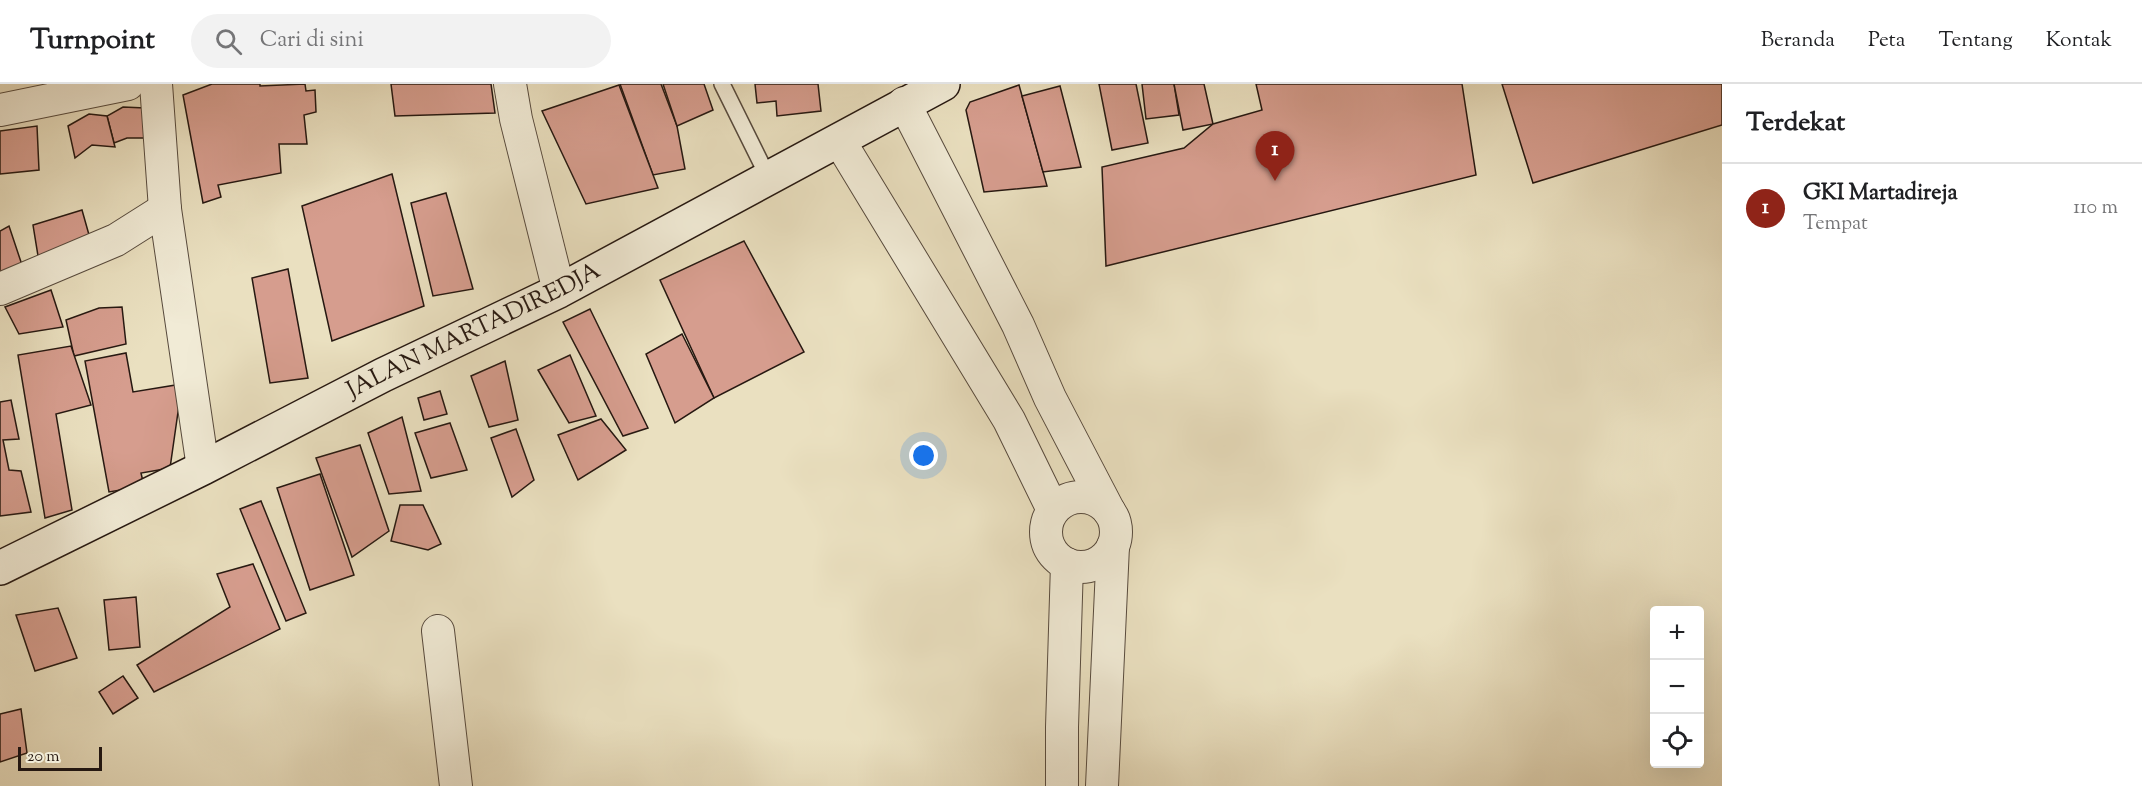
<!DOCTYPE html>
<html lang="id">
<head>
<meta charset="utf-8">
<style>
	:root { --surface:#fff; --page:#f2f2f2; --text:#202124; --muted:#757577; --line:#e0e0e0; --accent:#8f2418 }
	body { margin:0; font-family:"Sorts Mill Goudy",serif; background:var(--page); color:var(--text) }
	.controls { position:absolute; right:18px; bottom:18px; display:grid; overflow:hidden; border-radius:6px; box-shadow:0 6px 24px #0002 }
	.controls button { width:54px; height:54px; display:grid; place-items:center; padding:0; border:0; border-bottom:2px solid var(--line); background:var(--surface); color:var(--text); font:30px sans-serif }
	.scale { position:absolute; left:18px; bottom:15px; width:84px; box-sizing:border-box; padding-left:6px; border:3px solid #261811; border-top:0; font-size:16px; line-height:21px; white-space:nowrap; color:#261811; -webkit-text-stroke:4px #f1ebd6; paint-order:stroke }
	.you { position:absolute; left:924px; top:372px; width:21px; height:21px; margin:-15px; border:4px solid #fff; border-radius:50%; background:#1a73e8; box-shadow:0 0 0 9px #1a73e833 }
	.badge { display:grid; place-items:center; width:39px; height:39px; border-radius:50%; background:var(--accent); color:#fff; font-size:20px; font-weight:700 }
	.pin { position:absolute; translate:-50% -50px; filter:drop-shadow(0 2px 3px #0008) }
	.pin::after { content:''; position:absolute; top:32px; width:21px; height:18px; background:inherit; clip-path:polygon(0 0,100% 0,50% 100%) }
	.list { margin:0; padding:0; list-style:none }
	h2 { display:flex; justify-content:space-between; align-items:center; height:78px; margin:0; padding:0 24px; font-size:26px }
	h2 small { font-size:20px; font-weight:400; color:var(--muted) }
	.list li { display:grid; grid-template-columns:39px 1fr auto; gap:18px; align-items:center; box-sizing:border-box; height:90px; padding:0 24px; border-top:2px solid var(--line) }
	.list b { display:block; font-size:22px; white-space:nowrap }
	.list p { margin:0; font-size:20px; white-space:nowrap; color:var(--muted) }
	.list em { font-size:20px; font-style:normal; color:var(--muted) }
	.icon { flex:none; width:33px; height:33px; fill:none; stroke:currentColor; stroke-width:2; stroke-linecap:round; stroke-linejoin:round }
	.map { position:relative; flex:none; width:1722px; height:702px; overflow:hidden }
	header { display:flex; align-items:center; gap:36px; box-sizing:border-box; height:84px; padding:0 30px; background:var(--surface); border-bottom:2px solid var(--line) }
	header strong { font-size:28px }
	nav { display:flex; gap:33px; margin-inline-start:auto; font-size:21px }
	.search { width:420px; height:54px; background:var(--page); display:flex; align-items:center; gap:15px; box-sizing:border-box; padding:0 21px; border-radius:33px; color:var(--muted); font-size:22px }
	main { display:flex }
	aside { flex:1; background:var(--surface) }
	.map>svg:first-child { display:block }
	.building { fill:#d69d8e; stroke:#261811; stroke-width:1.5 }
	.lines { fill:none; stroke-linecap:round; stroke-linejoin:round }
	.lane-casing { stroke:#574a3d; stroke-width:18 }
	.street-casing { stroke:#574a3d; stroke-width:34 }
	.secondary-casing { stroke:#261811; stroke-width:36 }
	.lane { stroke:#f1ebd6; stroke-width:15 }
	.street { stroke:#f1ebd6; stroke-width:32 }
	.secondary { stroke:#f1ebd6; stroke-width:33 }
	.labels { text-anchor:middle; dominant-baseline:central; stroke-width:4.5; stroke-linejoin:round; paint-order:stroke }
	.street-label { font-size:24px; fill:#261811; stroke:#f1ebd6 }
</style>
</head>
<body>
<header>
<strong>Turnpoint</strong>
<div class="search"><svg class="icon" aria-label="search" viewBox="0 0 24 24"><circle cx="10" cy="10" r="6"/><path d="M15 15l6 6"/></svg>Cari di sini</div>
<nav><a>Beranda</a><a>Peta</a><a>Tentang</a><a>Kontak</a></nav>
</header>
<main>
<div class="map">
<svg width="1722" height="702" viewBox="0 0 1722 702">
	<rect width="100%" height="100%" fill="#eae0c0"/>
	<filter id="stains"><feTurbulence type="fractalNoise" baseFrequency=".00333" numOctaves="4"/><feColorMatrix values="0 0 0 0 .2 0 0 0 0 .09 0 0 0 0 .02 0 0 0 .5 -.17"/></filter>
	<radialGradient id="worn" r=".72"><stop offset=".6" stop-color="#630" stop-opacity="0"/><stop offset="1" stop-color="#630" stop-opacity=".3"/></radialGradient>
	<!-- building -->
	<g class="building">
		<path d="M212,0H260V2L305,0L306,7L315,6L316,28L304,31L307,60H279L281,89L218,101L221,113L203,119L183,11Z"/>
		<path d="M391,0H491L495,29L395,32Z"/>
		<path d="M620,0H661L677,42L685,85L653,91Z"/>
		<path d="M663,0H704L713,26L677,42Z"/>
		<path d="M755,0H818L821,27L777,32L776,17L757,19Z"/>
		<path d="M1099,0H1136L1148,59L1112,66Z"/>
		<path d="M1142,0H1174L1179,31L1146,35Z"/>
		<path d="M1174,0H1204L1213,40L1183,46Z"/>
		<path d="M1256,0H1462L1476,91L1106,182L1102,83L1184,64L1213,40L1262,26Z"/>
		<path d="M1502,0H1722V41L1533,99Z"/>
		<path d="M619,1L658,104L586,120L542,27Z"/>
		<path d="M1019,1L1047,102L984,108L966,26L970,18Z"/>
		<path d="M1060,2L1081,83L1043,88L1022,12Z"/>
		<path d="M123,23L145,24L151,54H127L114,59L107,32Z"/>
		<path d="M89,30L107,32L115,63L92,61L75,74L68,42Z"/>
		<path d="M37,42L39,86L0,90V47Z"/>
		<path d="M392,90L424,222L332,257L302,122Z"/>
		<path d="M446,109L473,205L433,212L411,119Z"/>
		<path d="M82,126L93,165L39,178L33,141Z"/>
		<path d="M9,142L26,193L0,197V147Z"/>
		<path d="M744,157L804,268L714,314L660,196Z"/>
		<path d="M288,185L308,294L270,299L252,194Z"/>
		<path d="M51,206L63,243L19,250L5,223Z"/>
		<path d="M122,223L126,260L74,272L66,236L99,224Z"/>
		<path d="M590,225L648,344L623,352L563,238Z"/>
		<path d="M682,250L714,314L675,339L646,270Z"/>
		<path d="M71,262L91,321L56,330L72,426L45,434L18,271Z"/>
		<path d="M126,269L133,308L182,300L170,384L141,389L144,402L109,408L85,277Z"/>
		<path d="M570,271L596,332L569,339L538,286Z"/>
		<path d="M505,277L518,336L489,343L471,292Z"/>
		<path d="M440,307L447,330L424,336L418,314Z"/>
		<path d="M11,316L19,355L3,356L9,386L21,387L31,428L0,432V318Z"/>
		<path d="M402,333L421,407L389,410L368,349Z"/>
		<path d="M601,335L626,366L578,396L558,351Z"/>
		<path d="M450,339L467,386L431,394L415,349Z"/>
		<path d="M516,345L534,396L512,413L491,354Z"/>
		<path d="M360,361L389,447L352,473L316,374Z"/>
		<path d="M320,390L354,491L310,506L277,404Z"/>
		<path d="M261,417L306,529L286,537L240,425Z"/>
		<path d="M400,421H423L441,460L428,466L391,457Z"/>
		<path d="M253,480L280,545L154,608L137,581L230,523L217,490Z"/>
		<path d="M136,513L140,563L109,566L104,516Z"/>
		<path d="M58,524L77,574L35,587L16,531Z"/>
		<path d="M123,592L138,614L113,630L99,608Z"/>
		<path d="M21,625L27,669L0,678V630Z"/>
	</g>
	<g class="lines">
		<!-- lane casing -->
		<g class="lane-casing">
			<path id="lane" d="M722,0L769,95"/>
		</g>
		<!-- street casing -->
		<g class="street-casing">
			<g id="street">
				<path d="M156,0L165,125L203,384"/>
				<path d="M510,0L516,35L559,207"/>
				<path d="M904,19L1018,241L1050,314L1109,427"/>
				<path d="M0,26L128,0"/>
				<path d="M839,56L1009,336L1053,426"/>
				<path d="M0,205L116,156L165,125"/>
				<circle cx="1081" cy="448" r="35"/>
				<path d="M438,547L456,702"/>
				<path d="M1062,702V643L1067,480"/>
				<path d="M1102,702L1113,462"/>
			</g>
		</g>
		<!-- secondary casing -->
		<g class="secondary-casing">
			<g id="secondary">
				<path id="s1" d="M0,484L203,384L383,291L559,207L943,0"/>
			</g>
		</g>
		<!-- lane -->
		<use href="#lane" class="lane"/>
		<!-- street -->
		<use href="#street" class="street"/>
		<!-- secondary -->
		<use href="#secondary" class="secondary"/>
	</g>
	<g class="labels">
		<!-- street labels -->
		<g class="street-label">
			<text stroke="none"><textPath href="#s1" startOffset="530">JALAN MARTADIREDJA</textPath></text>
		</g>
	</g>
	<rect width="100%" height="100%" filter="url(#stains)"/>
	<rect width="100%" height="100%" fill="url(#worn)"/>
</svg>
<div class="controls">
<button>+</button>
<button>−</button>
<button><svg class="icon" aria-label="locate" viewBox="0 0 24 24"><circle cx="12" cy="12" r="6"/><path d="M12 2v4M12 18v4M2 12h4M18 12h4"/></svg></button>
</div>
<div class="scale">20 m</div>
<div class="you"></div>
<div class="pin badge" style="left:1275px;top:97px">1</div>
</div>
<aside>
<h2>Terdekat<small></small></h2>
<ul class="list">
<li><span class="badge">1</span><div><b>GKI Martadireja</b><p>Tempat</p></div><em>110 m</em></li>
</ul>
</aside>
</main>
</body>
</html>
